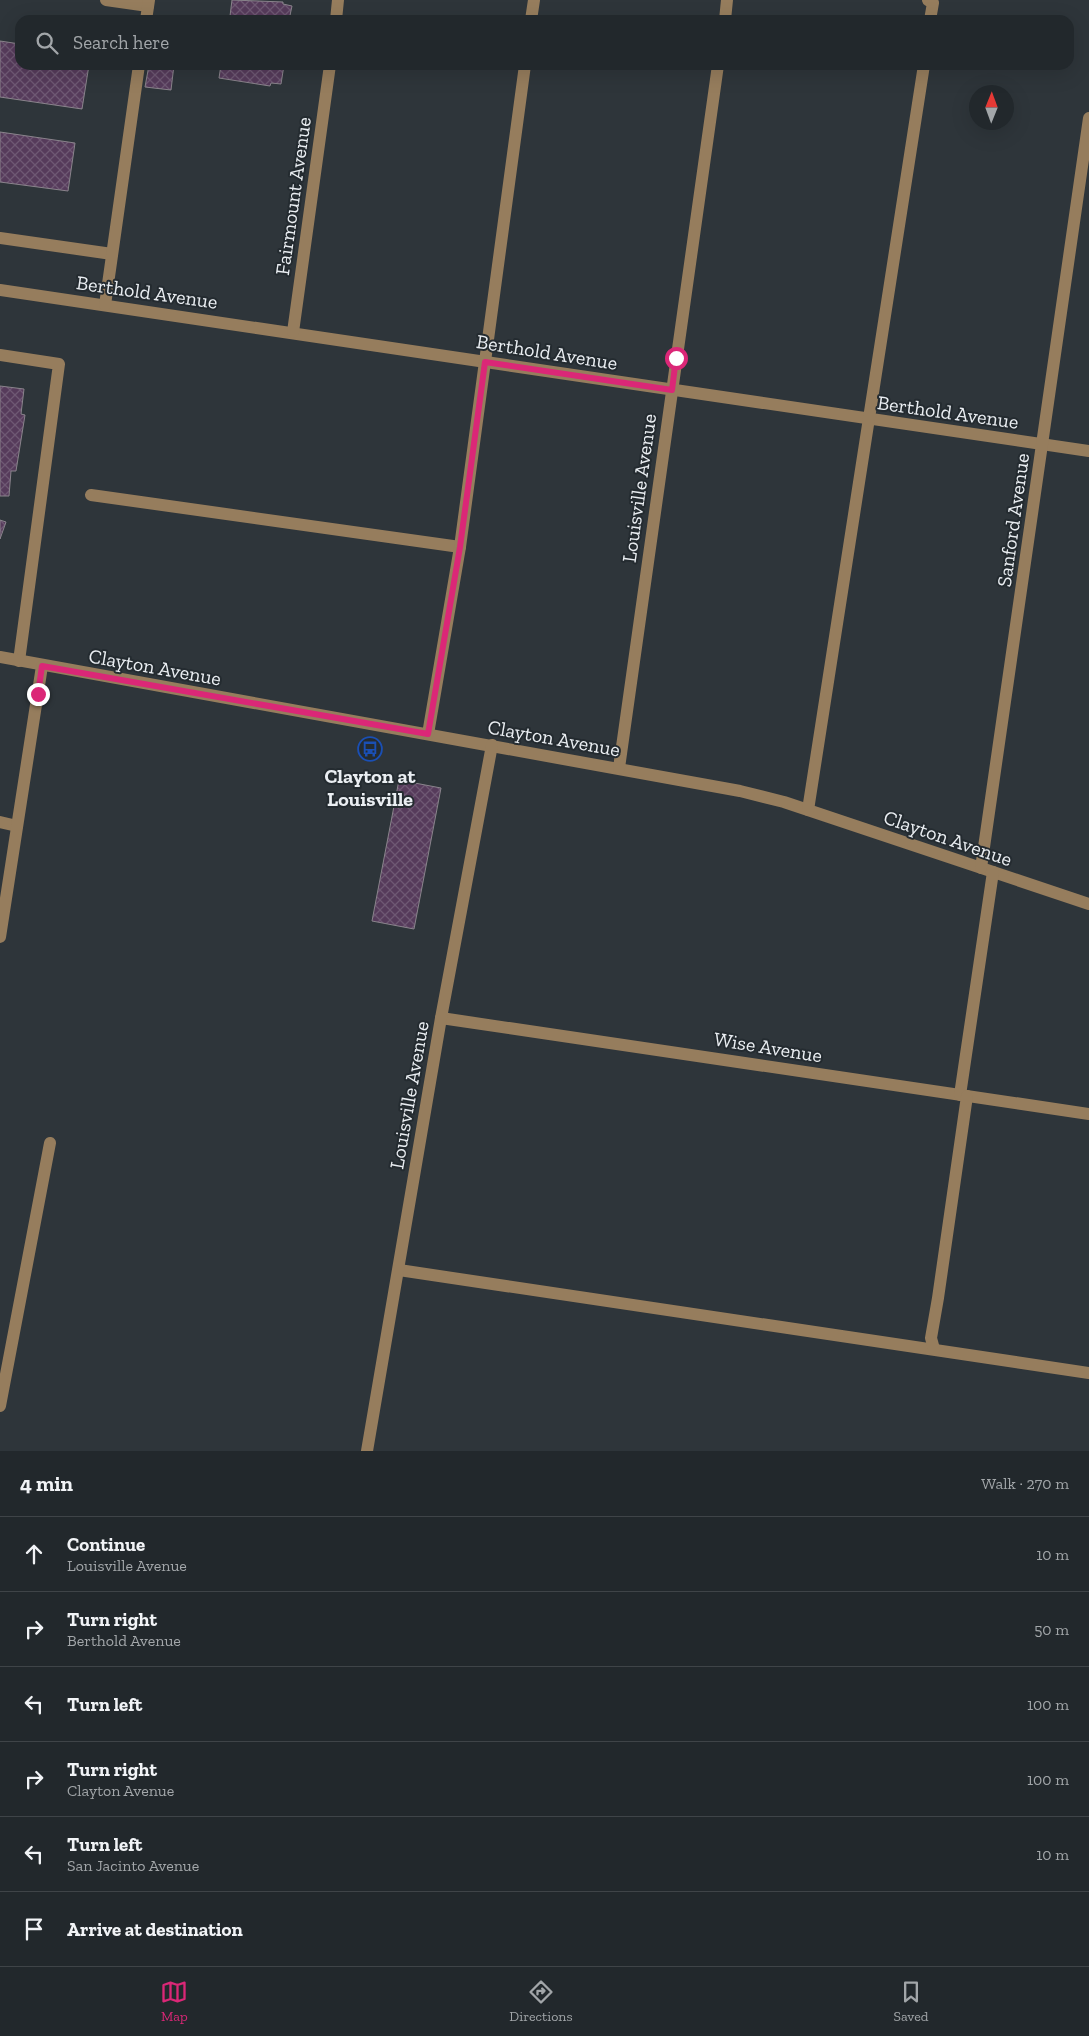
<!DOCTYPE html>
<html lang="en">
<head>
<meta charset="utf-8">
<style>
	:root { --surface:#22282c; --page:#2e3438; --text:#f1f3f6; --muted:#a2a6a9; --line:#3f4448; --accent:#db2777 }
	body { margin:0; font-family:"Zilla Slab",serif; background:var(--page); color:var(--text) }
	.compass { position:absolute; left:969px; top:85px; width:45px; height:45px; border-radius:50%; background:var(--surface); box-shadow:0 5px 20px #0002; rotate:1deg }
	.stop { position:absolute; width:15px; height:15px; margin:-11px; border:4px solid #db2777; border-radius:50%; background:#fff }
	.stop.end { background:#db2777; border-color:#fff; box-shadow:0 1px 5px #0008 }
	.list { margin:0; padding:0; list-style:none }
	h2 { display:flex; justify-content:space-between; align-items:center; height:65px; margin:0; padding:0 20px; font-size:21px }
	h2 small { font-size:16px; font-weight:400; color:var(--muted) }
	.list li { display:grid; grid-template-columns:32px 1fr auto; gap:15px; align-items:center; box-sizing:border-box; height:75px; padding:0 20px; border-top:1px solid var(--line) }
	.list b { display:block; font-size:19px; white-space:nowrap }
	.list p { margin:0; font-size:16px; white-space:nowrap; color:var(--muted) }
	.list em { font-size:16px; font-style:normal; color:var(--muted) }
	.icon { flex:none; width:28px; height:28px; fill:none; stroke:currentColor; stroke-width:2; stroke-linecap:round; stroke-linejoin:round }
	.map { position:relative; flex:none; width:1089px; height:1451px; overflow:hidden }
	.search { position:absolute; background:var(--surface); box-shadow:0 5px 20px #0002; left:15px; right:15px; top:15px; height:55px; display:flex; align-items:center; gap:12px; box-sizing:border-box; padding:0 18px; border-radius:15px; color:var(--muted); font-size:19px }
	.sheet { height:515px; background:var(--surface) }
	nav { display:flex; justify-content:space-around; align-items:center; box-sizing:border-box; height:70px; border-top:1px solid var(--line); background:var(--surface); font-size:14px; color:var(--muted) }
	nav a { display:grid; justify-items:center; gap:2px }
	nav .on { color:var(--accent) }
	.map>svg:first-child { display:block }
	.building { fill:url(#building-cross-hatch); stroke:#8a848c }
	.lines { fill:none; stroke-linecap:round; stroke-linejoin:round }
	.minor { stroke:#967d5d; stroke-width:12 }
	.route { stroke:#db2777; stroke-width:6 }
	.labels { text-anchor:middle; dominant-baseline:central; stroke-width:4; stroke-linejoin:round; paint-order:stroke }
	.street-label { font-size:20px; fill:#eaeef2; stroke:#242b30 }
	.poi-label { font-size:20px; font-weight:bold; fill:#eaeef2; stroke:#242b30 }
</style>
</head>
<body>
<div class="map">
<svg width="1089" height="1451" viewBox="0 0 1089 1451">
	<defs>
		<pattern id="building-cross-hatch" width="8" height="8" patternUnits="userSpaceOnUse" patternTransform="scale(1.25)"><rect width="8" height="8" fill="#563b5b"/><path d="M0 0l8 8M0 8l8-8" fill="none" stroke="#6e5873"/></pattern>
	</defs>
	<rect width="100%" height="100%" fill="#2e353a"/>
	<!-- building -->
	<g class="building">
		<path d="M232,0L283,2V4L292,6L289,20H239V17L230,16Z"/>
		<path d="M0,41L20,44V65H89L82,109L0,97Z"/>
		<path d="M149,65H174L171,90L145,87Z"/>
		<path d="M221,65H284L281,84L271,83L270,86L219,78Z"/>
		<path d="M0,132L75,143L68,191L0,182Z"/>
		<path d="M0,386L24,389L21,414L25,415L16,471H11L9,496H0Z"/>
		<path d="M0,520L6,522L0,539Z"/>
		<path d="M399,780L441,788L414,929L372,921Z"/>
	</g>
	<g class="lines">
		<!-- minor -->
		<g class="minor">
			<path d="M106,0L148,6"/>
			<path d="M928,0L933,3L930,20"/>
			<path d="M146,20L149,0"/>
			<path d="M336,20L338,0"/>
			<path d="M531,20L534,0"/>
			<path d="M725,20L727,0"/>
			<path d="M0,238L112,254"/>
			<path d="M0,290C363,342 726,400 1089,451"/>
			<path d="M105,305L139,65"/>
			<path d="M293,332L330,65"/>
			<path d="M0,355L59,364L19,661"/>
			<path d="M91,495L460,547"/>
			<path d="M0,657L740,791L784,802L1089,904"/>
			<path d="M428,734L460,547L525,65"/>
			<path d="M619,768L718,65"/>
			<path d="M808,810L924,65"/>
			<path d="M0,822L17,826"/>
			<path d="M981,868L1089,118"/>
			<path d="M0,937L42,666"/>
			<path d="M441,1018L1089,1114"/>
			<path d="M960,1095L993,872"/>
			<path d="M399,1270L1089,1373"/>
			<path d="M934,1349L931,1338L938,1298L967,1096"/>
			<path d="M0,1406L50,1143"/>
			<path d="M367,1451L441,1018L492,745"/>
		</g>
	</g>
	<g class="lines">
		<!-- route -->
		<path class="route" d="M38,694L42,666L428,734L460,547L485,362L672,390L676,358"/>
	</g>
	<!-- icons -->
	<defs>
		<g id="bus-ring" transform="scale(1.25)"><circle r="9.5" fill="#242b30" stroke="#1a4fb4" stroke-width="1.5"/><path d="M-5-6H5V4H4V6H2V4H-2V6H-4V4H-5ZM-3.5-4V0h7V-4ZM-3.5 1.2v1.5H-2V1.2ZM2 1.2v1.5H3.5V1.2Z" fill="#1a4fb4"/></g>
	</defs>
	<g fill-rule="evenodd">
		<use href="#bus-ring" x="370" y="749"/>
	</g>
	<g class="labels">
		<!-- street labels -->
		<g class="street-label">
			<text transform="translate(293 196) rotate(-82)">Fairmount Avenue</text>
			<text transform="translate(147 292) rotate(8)">Berthold Avenue</text>
			<text transform="translate(547 352) rotate(9)">Berthold Avenue</text>
			<text transform="translate(948 412) rotate(8)">Berthold Avenue</text>
			<text transform="translate(639 488) rotate(-82)">Louisville Avenue</text>
			<text transform="translate(1013 520) rotate(-82)">Sanford Avenue</text>
			<text transform="translate(155 667) rotate(10)">Clayton Avenue</text>
			<text transform="translate(554 738) rotate(10)">Clayton Avenue</text>
			<text transform="translate(948 838) rotate(19)">Clayton Avenue</text>
			<text transform="translate(768 1047) rotate(9)">Wise Avenue</text>
			<text transform="translate(409 1095) rotate(-80)">Louisville Avenue</text>
		</g>
		<!-- poi labels -->
		<g class="poi-label">
			<text x="370" y="776">Clayton at<tspan x="370" dy="23">Louisville</tspan></text>
		</g>
	</g>
</svg>
<svg class="compass" viewBox="-18 -18 36 36"><path d="M0-13l5 13h-10z" fill="#e53935"/><path d="M0 13l5-13h-10z" fill="#a2a6a9"/></svg>
<div class="stop" style="left:676px;top:358px"></div>
<div class="stop end" style="left:38px;top:694px"></div>
<div class="search"><svg class="icon" aria-label="search" viewBox="0 0 24 24"><circle cx="10" cy="10" r="6"/><path d="M15 15l6 6"/></svg>Search here</div>
</div>
<section class="sheet">
<h2>4 min<small>Walk · 270 m</small></h2>
<ul class="list">
<li><svg class="icon" aria-label="ahead" viewBox="0 0 24 24"><path d="M12 20V5M6 11l6-6 6 6"/></svg><div><b>Continue</b><p>Louisville Avenue</p></div><em>10 m</em></li>
<li><svg class="icon" aria-label="right" viewBox="0 0 24 24"><path d="M7 20v-9h11M14 6l5 5-5 5"/></svg><div><b>Turn right</b><p>Berthold Avenue</p></div><em>50 m</em></li>
<li><svg class="icon" aria-label="left" viewBox="0 0 24 24"><path d="M17 20v-9H6M10 6l-5 5 5 5"/></svg><div><b>Turn left</b></div><em>100 m</em></li>
<li><svg class="icon" aria-label="right" viewBox="0 0 24 24"><path d="M7 20v-9h11M14 6l5 5-5 5"/></svg><div><b>Turn right</b><p>Clayton Avenue</p></div><em>100 m</em></li>
<li><svg class="icon" aria-label="left" viewBox="0 0 24 24"><path d="M17 20v-9H6M10 6l-5 5 5 5"/></svg><div><b>Turn left</b><p>San Jacinto Avenue</p></div><em>10 m</em></li>
<li><svg class="icon" aria-label="arrive" viewBox="0 0 24 24"><path d="M6 21V4h12l-3 4 3 4H6"/></svg><div><b>Arrive at destination</b></div></li>
</ul>
</section>
<nav>
<a class="on"><svg class="icon" aria-label="map" viewBox="0 0 24 24"><path d="M3 6l6-2 6 2 6-2v14l-6 2-6-2-6 2zM9 4v14M15 6v14"/></svg>Map</a>
<a><svg class="icon" aria-label="directions" viewBox="0 0 24 24"><path d="M12 3l9 9-9 9-9-9zM9 14v-3h6M13 9l2 2-2 2"/></svg>Directions</a>
<a><svg class="icon" aria-label="saved" viewBox="0 0 24 24"><path d="M7 4h10v16l-5-4-5 4z"/></svg>Saved</a>
</nav>
</body>
</html>
